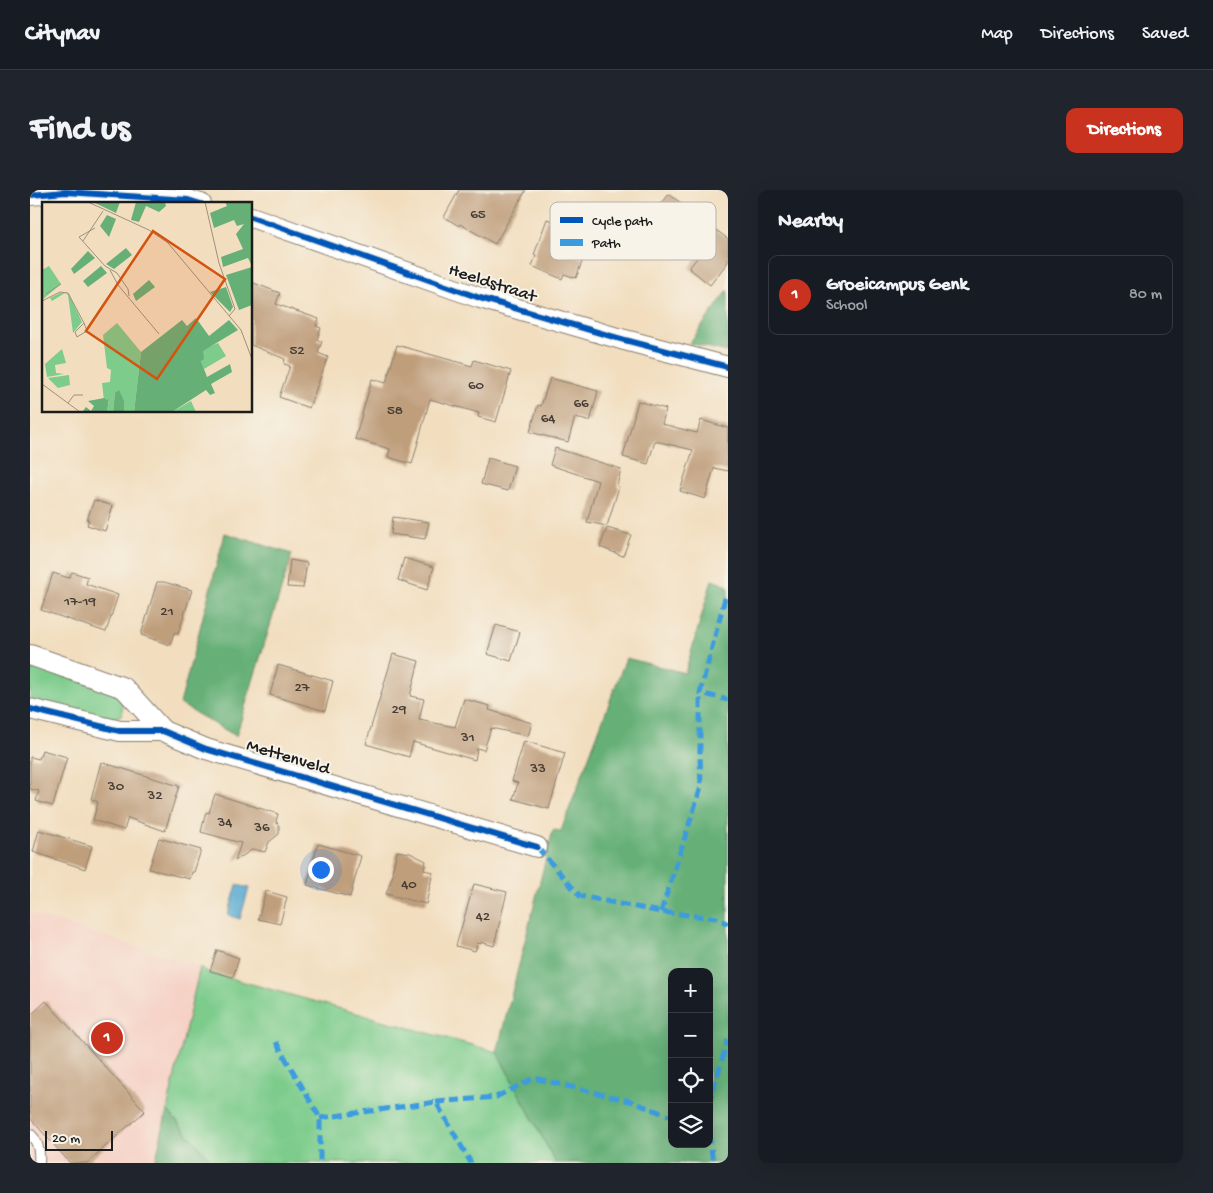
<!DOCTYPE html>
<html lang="en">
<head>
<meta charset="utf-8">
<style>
	:root { --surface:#171b24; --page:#20242c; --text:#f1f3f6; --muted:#9ea1a6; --line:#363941; --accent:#c8321e }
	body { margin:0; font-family:"Gochi Hand",sans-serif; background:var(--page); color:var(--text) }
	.controls { position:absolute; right:15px; bottom:15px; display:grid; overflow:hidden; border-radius:10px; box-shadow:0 5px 20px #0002 }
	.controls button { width:45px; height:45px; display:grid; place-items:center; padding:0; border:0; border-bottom:1px solid var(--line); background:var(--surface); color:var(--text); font:25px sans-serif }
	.scale { position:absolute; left:15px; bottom:12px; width:68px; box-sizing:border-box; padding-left:5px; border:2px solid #1c1c1c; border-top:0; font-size:14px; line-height:18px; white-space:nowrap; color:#1c1c1c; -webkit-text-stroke:4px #f7f3e8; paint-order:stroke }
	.you { position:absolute; left:290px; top:679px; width:18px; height:18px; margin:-12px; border:4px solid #fff; border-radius:50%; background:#1a73e8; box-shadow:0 0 0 8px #1a73e833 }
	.badge { display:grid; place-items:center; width:32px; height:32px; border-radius:50%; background:var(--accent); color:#fff; font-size:16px; font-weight:700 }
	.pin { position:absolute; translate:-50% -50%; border:2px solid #fff; box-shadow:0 1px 5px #0006 }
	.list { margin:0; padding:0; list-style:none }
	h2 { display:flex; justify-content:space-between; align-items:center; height:65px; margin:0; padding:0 20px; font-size:21px }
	h2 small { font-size:16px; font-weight:400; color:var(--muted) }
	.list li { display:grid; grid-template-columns:32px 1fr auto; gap:15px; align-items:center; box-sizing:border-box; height:80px; margin:0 10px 10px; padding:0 10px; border:1px solid var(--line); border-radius:10px }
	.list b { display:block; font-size:19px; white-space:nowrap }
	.list p { margin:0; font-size:16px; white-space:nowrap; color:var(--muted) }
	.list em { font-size:16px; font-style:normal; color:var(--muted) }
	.icon { flex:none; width:28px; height:28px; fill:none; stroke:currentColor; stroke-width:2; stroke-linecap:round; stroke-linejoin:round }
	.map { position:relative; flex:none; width:698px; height:973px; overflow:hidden; border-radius:10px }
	header { display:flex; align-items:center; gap:30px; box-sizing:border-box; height:70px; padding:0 25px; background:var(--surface); border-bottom:1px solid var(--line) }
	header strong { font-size:24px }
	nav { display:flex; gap:28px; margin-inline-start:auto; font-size:18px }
	.intro { display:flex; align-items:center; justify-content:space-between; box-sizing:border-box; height:120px; padding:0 30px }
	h1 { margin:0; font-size:35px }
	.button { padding:12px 22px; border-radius:10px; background:var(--accent); color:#fff; font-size:18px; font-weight:700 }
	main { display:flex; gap:30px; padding:0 30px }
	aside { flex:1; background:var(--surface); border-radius:10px; box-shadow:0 5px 20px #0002 }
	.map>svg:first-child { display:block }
	.built { fill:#f6d1c5 }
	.green { fill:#7dcc8c; stroke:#4c7454 }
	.forest { fill:#66b078; stroke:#41664a; fill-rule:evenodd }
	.water { fill:#54a9d0; stroke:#386276 }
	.building { fill:#bf9e7b }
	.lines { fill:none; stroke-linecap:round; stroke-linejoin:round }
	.lane-casing { stroke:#877d6e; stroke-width:12 }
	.street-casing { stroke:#877d6e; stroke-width:22 }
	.lane { stroke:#fff; stroke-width:10 }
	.street { stroke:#fff; stroke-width:20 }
	.quiet { stroke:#3c9bdf; stroke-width:5; stroke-dasharray:10 5; stroke-linecap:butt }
	.cycleway-casing { stroke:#f7f3e8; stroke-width:9 }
	.cycleway { stroke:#0057b8; stroke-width:6 }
	.labels { text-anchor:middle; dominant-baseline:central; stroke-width:4; stroke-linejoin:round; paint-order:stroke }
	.number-label { font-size:15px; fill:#453c34 }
	.street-label { font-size:18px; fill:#1c1c1c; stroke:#f7f3e8 }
	.inset-road { fill:none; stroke:#9c907e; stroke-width:1 }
	.view { fill:#d4530e; fill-opacity:0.15; stroke:#d4530e; stroke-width:2.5 }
	.inset-edge { fill:none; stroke:#1c1c1c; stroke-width:2.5 }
	.key { fill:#f7f3e8; stroke:#b5b2ab; stroke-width:1 }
	.key-label { font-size:14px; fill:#1c1c1c }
</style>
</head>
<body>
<header>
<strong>Citynav</strong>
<nav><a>Map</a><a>Directions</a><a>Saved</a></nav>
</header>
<div class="intro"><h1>Find us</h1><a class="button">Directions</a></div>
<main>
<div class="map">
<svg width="698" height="973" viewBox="0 0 698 973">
	<rect width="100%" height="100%" fill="#f7f3e8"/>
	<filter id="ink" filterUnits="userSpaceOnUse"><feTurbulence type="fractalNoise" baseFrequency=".02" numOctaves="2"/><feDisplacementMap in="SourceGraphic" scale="10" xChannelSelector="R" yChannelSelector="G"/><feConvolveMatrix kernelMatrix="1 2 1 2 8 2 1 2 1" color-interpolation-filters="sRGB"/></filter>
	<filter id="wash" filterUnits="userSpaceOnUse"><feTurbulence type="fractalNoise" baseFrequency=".0096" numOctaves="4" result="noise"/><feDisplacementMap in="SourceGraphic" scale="20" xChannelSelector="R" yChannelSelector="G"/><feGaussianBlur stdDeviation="1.12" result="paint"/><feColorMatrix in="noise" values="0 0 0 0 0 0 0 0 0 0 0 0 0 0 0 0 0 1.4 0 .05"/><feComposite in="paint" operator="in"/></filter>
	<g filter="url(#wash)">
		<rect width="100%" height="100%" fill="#f2debf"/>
		<!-- built -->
		<path class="built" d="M0,723L170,777L125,973H0Z"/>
		<!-- green -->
		<g class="green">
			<path d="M0,474L84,502C93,509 94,514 91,525L84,528L69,527L0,510Z"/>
			<path d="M170,777L178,782L467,862L526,973H183L137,920Z"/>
		</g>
		<!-- forest -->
		<g class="forest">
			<path d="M698,100V162L659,153L664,147Z"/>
			<path d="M195,343L262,364L206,546L150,514Z"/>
			<path d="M682,390L698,396V973H526L467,862L523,640L531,641L596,468L655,483ZM642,782H679V954H642Z"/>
			<path d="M137,920L183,973H125Z"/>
		</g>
		<!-- water -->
		<path class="water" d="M207,695L219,698L210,729L198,725Z"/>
		<g id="blocks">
			<!-- building -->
			<g class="building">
				<path d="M429,0H496L465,54L430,34L429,36L414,27Z"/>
				<path d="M639,4L698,49V72L680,95L659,78L675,58L646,38L632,56L612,40Z"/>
				<path d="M517,29L548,39L539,63L553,69L546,88L534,84L532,89L502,76L506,66L504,65Z"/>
				<path d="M221,92L250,103L246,114L289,129L286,136L291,138L287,150L292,151L288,163L298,167L279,218L249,207L260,176L254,174L255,169L221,155Z"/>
				<path d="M367,155L442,176L444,170L481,181L466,232L448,227L449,223L400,209L382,274L358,267L360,259L325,249L342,189L356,193Z"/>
				<path d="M520,188L568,201L560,232L545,227L538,252L500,242L508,215L511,216Z"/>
				<path d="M608,211L636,219L632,234L667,243L671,230L698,238V281L684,278L675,309L650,301L663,260L625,251L618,274L593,267Z"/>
				<path d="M525,258L591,279L587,296L589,297L577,336L557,332L568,291L520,275Z"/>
				<path d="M458,268L485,276L478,301L451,294Z"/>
				<path d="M64,310L83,316L75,341L57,335L59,330H57Z"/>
				<path d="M363,327L399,332L395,349L361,344Z"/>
				<path d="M577,338L601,345L593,366L570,357Z"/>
				<path d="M374,368L404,377L397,400L368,390Z"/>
				<path d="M260,370L277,373L273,398L257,397Z"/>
				<path d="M42,382L58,387L56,394L88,405L76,442L11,420L23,383L39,388Z"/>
				<path d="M127,392H134L162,400L148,444L144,443L140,455L111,445Z"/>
				<path d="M466,435L490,442L481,471L457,464Z"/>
				<path d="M363,464L389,471L380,506L394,509L389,530L425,537L434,509L460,516L459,520L502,533L498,546L461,538L454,560L447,558L445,570L383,552L379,567L336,554Z"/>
				<path d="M248,475L303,491L295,521L240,505Z"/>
				<path d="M494,551L535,563L519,619L483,609L488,593L482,591Z"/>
				<path d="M12,560L37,567L23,616L6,611L9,601L0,599V567L9,569Z"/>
				<path d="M71,572L149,596L135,641L98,628L94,640L63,630L68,612L61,609Z"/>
				<path d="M185,604L248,624L246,631L249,636V644L239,652L235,662L223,659L205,671L211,653L171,642L176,622L179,623Z"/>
				<path d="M9,640L62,656L55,679L3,662Z"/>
				<path d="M129,648L171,660L164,682H162L160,689L119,679Z"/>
				<path d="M288,654L331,666L320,707L277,695Z"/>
				<path d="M367,661L380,663L396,671L394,680L403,682L396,714L356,704L364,682H362Z"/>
				<path d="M444,694L477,702L464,756L451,752V754L448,753L445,761L426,756Z"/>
				<path d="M236,701L257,707L250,734L228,729Z"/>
				<path d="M187,760L209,768L203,787L180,781Z"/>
				<path d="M16,811L115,921L57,973H40L0,928V826Z"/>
			</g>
		</g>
	</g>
	<g filter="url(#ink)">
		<use href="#blocks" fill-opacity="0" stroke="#877d6e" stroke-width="1"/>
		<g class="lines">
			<!-- lane casing -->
			<g class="lane-casing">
				<path id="lane" d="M0,944C9,952 10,962 9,973"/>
			</g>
			<!-- street casing -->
			<g class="street-casing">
				<g id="street">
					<path d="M0,5L36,2L158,10L171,14"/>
					<path d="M221,27L450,108L591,149L698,177"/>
					<path d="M0,465L94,498L133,541"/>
					<path d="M0,519L90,541H133L176,559L507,657"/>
				</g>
			</g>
			<!-- lane -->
			<use href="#lane" class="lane"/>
			<!-- street -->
			<use href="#street" class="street"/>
			<!-- quiet -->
			<g class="quiet">
				<path d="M695,408L670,503L698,510"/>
				<path d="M507,657L550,706L631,722L687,728L698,734"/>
				<path d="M631,722L671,597L670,565V503"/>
				<path d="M246,852L290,928V973"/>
				<path d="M406,912L466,907L504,888L600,911L642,927"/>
				<path d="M679,914L698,850"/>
				<path d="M290,928L406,912L441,973"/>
				<path d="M679,944L683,973"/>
			</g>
			<!-- cycleway casing -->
			<g class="cycleway-casing">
				<g id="cycleway">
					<path d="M0,5L36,2L158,10L171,14"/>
					<path d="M221,27L450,108L591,149L698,177"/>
					<path d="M0,519L90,541H133L176,559L507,657"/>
				</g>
			</g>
			<!-- cycleway -->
			<use href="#cycleway" class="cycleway"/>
		</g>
	</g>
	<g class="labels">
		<!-- number labels -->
		<g class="number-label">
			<text x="448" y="25">65</text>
			<text x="267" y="161">52</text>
			<text x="446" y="196">60</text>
			<text x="551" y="214">66</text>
			<text x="365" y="221">58</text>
			<text x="518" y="229">64</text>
			<text x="50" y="412">17-19</text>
			<text x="137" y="422">21</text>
			<text x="272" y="498">27</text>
			<text x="369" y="520">29</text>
			<text x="438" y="548">31</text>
			<text x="508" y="579">33</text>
			<text x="86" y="597">30</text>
			<text x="125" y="606">32</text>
			<text x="195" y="633">34</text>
			<text x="232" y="638">36</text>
			<text x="379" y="695">40</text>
			<text x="453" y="727">42</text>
		</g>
		<!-- street labels -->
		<g class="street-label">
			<text transform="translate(462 94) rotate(18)">Heeldstraat</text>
			<text transform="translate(258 568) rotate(17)">Mettenveld</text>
		</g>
	</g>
	<!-- overview -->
	<g transform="translate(12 12)">
		<rect width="210" height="210" fill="#f2debf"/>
		<path d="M7,64L19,82L0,98V68ZM18,91H23L27,92L40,120L31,131L26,93L23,91L10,99L8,96ZM75,121L99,150L92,210H82V199L73,191L71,210H65L67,197L62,199L60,181L68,180L69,168L65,166L61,133ZM176,141L184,154L162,167L159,159L160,148ZM20,147L24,161L13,163L14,171L22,172L5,175L3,162ZM27,173L28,183L16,186L6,176ZM149,199L154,210H130Z" fill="#7dcc8c"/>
		<path d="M51,0H78L74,11ZM94,0H123L124,4L117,10L104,4L97,20L89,18ZM183,0H210V64L206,56L181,65L179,55L201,47L194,32L202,22L195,24L192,18L172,26L168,11L185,4ZM65,13L74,17L67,35L58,24ZM84,46L90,53L72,67L64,62ZM46,49L53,56L32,72L29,67ZM59,64L65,71L46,85L41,79ZM210,65V103L197,108L184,73ZM107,78L113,85L94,99L91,92ZM184,85L191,105L188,110L168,90ZM154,116L167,134L187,118L196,128L161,149L162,157L159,159L165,175L188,162L190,170L169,182L173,191L168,193L164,188L130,210H92L99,150L140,118L145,124ZM77,188L82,199V210H71L73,191ZM62,196L65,198L67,196L65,210L41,209L44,205L49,209L52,204L46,199Z" fill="#66b078"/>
		<path class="inset-road" d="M46,0L107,28L126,41L199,128L210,157M163,0L177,61L193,107L187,114M53,26L37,35L63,64L75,71L86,87L87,94M41,39L61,9M68,68L76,83L117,132M4,92L19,82M0,99L18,90L26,91L42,121M42,121L45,129L35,135L33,130ZM0,182L38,210M26,201L32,193H41"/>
		<path class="view" d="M111,29L183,77L115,177L44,129Z"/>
		<rect width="210" height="210" class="inset-edge"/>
	</g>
	<!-- legend -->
	<rect x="520" y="12" width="166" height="58" rx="8" class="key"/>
	<rect x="530" y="27" width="23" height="6" fill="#0057b8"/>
	<rect x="530" y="49" width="23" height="7" fill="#3c9bdf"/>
	<g class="key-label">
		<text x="562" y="35">Cycle path</text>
		<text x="562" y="57">Path</text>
	</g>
</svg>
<div class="controls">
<button>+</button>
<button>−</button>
<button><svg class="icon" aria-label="locate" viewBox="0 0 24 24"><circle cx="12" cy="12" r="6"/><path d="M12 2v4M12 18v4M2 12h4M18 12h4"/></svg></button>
<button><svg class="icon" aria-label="layers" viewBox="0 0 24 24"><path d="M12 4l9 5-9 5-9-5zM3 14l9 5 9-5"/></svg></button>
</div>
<div class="scale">20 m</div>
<div class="you"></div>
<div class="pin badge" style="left:77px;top:848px">1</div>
</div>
<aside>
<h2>Nearby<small></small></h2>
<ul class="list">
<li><span class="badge">1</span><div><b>Groeicampus Genk</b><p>School</p></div><em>80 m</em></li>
</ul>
</aside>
</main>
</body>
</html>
